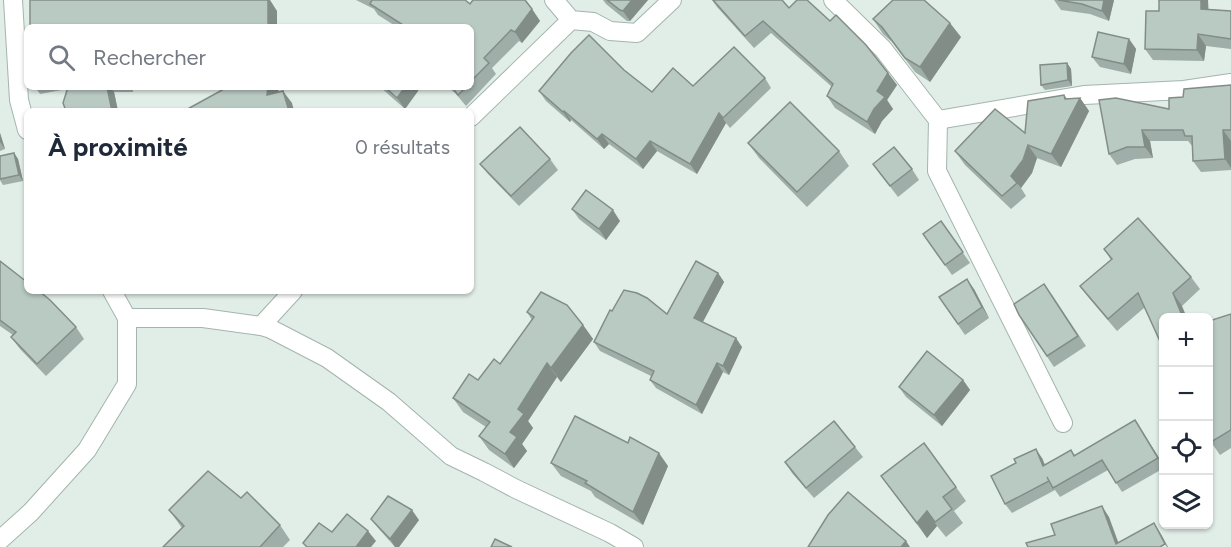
<!DOCTYPE html>
<html lang="fr">
<head>
<meta charset="utf-8">
<style>
	:root { --surface:#fff; --page:#f6f6f7; --text:#1f2937; --muted:#747a83; --line:#e0e1e3 }
	body { margin:0; font-family:Figtree,sans-serif; background:var(--page); color:var(--text) }
	.controls { position:absolute; right:18px; bottom:18px; display:grid; overflow:hidden; border-radius:9px; box-shadow:0 2px 4px #0004 }
	.controls button { width:54px; height:54px; display:grid; place-items:center; padding:0; border:0; border-bottom:2px solid var(--line); background:var(--surface); color:var(--text); font:30px sans-serif }
	.list { margin:0; padding:0; list-style:none }
	h2 { display:flex; justify-content:space-between; align-items:center; height:78px; margin:0; padding:0 24px; font-size:26px }
	h2 small { font-size:20px; font-weight:400; color:var(--muted) }
	.icon { flex:none; width:33px; height:33px; fill:none; stroke:currentColor; stroke-width:2; stroke-linecap:round; stroke-linejoin:round }
	.map { position:relative; flex:none; width:1231px; height:547px; overflow:hidden }
	.search { position:absolute; background:var(--surface); box-shadow:0 2px 4px #0004; left:24px; top:24px; width:450px; height:66px; display:flex; align-items:center; gap:15px; box-sizing:border-box; padding:0 21px; border-radius:9px; color:var(--muted); font-size:22px }
	.panel { position:absolute; background:var(--surface); box-shadow:0 2px 4px #0004; left:24px; top:108px; width:450px; height:186px; border-radius:9px }
	.map>svg:first-child { display:block }
	.lines { fill:none; stroke-linecap:round; stroke-linejoin:round }
	.minor-casing { stroke:#a3b5ae; stroke-width:20 }
	.minor { stroke:#fff; stroke-width:18 }
	.wall { fill:#9faea8 }
	.shaded-wall { fill:#828d88 }
	.building { fill:#b9cac3; stroke:#828d88; stroke-width:1.5 }
</style>
</head>
<body>
<div class="map">
<svg width="1231" height="547" viewBox="0 0 1231 547">
	<rect width="100%" height="100%" fill="#e1ede7"/>
	<g class="lines">
		<!-- minor casing -->
		<g class="minor-casing">
			<g id="minor">
				<path d="M13,0L19,100L27,130"/>
				<path d="M554,0L571,20L593,22L610,31L637,33L672,0"/>
				<path d="M833,0L883,49L938,120L937,171L1063,423"/>
				<path d="M471,117L571,20"/>
				<path d="M938,120L1084,95L1184,90L1231,83"/>
				<path d="M112,291L127,318H203L261,326L271,329L327,358L389,402L451,456L484,472L516,489L610,533L634,547"/>
				<path d="M261,326L293,291"/>
				<path d="M0,540L31,512L87,450L127,384V318"/>
			</g>
		</g>
		<!-- minor -->
		<use href="#minor" class="minor"/>
	</g>
	<!-- wall -->
	<g class="wall">
		<path d="M356,0H465L470,4L532,9L540,21L522,43L519,41L492,68L496,74L466,106L456,94L448,87H471V27H397L378,15L374,9Z"/>
		<path d="M603,0H648L630,21H627L606,4Z"/>
		<path d="M712,0H782L789,8L830,21L888,73L897,85L887,100L893,109L882,121L875,134L835,108L827,96L832,87L771,33L754,48L717,7Z"/>
		<path d="M1054,0H1114L1109,21L1090,14L1061,10Z"/>
		<path d="M1159,0H1208V9L1231,11V49L1206,46L1204,61L1153,60L1145,49L1159,11Z"/>
		<path d="M873,19L961,37L930,82L915,72L892,42L883,34Z"/>
		<path d="M1129,39L1136,49L1131,74L1100,67L1092,57Z"/>
		<path d="M1067,63L1071,69L1072,86L1045,90L1041,85Z"/>
		<path d="M624,70L652,92L693,86L765,78L771,88L730,128L726,123L697,174L657,151L643,169L609,144L604,149L571,120L570,122L546,101L539,91Z"/>
		<path d="M1231,85V170L1201,172L1193,161V147L1188,141H1150L1153,158L1135,159L1117,165L1109,154L1169,109L1183,97Z"/>
		<path d="M35,87H133V92H114L118,111H66L67,89L40,94Z"/>
		<path d="M380,87H422L418,91L405,109Z"/>
		<path d="M1080,98L1089,111L1061,167L1037,158L1032,173L1021,188L1026,196L1011,209L965,165L955,151L1025,133L1067,99Z"/>
		<path d="M0,133L5,149L0,151Z"/>
		<path d="M748,143L839,151L849,166L807,207L759,158Z"/>
		<path d="M14,153L18,159L23,181L3,185L0,180V156Z"/>
		<path d="M550,159L558,170L519,206L488,174L480,164Z"/>
		<path d="M873,164L912,169L919,180L898,197Z"/>
		<path d="M572,209L620,221L606,240L579,219Z"/>
		<path d="M941,221L970,263L952,275L923,234Z"/>
		<path d="M1104,249L1191,277L1200,289L1182,306L1144,308L1117,331L1089,298L1080,286L1111,260Z"/>
		<path d="M0,261L76,327L84,339L46,376L20,349L11,337L13,335L0,326Z"/>
		<path d="M718,273L724,282L703,322L742,347L729,375L723,372L702,414L656,388L650,380L651,376L600,351L594,342L612,311L667,314Z"/>
		<path d="M974,289L989,318L965,335L939,297Z"/>
		<path d="M1052,295L1086,346L1054,367L1019,315Z"/>
		<path d="M527,312L583,325L593,339L561,382L557,377L528,421L533,428L522,444L527,451L514,468L489,450L479,436L486,427L463,412L453,398L500,364L532,320Z"/>
		<path d="M1231,314V448L1220,455L1211,442Z"/>
		<path d="M963,380L970,390L942,426L906,397L899,387Z"/>
		<path d="M1135,420L1164,466V468L1122,492L1108,470L1060,497L1055,490L1012,513L1005,504L1042,458L1045,465L1071,450L1075,455Z"/>
		<path d="M855,447L863,457L814,498L792,473L785,462Z"/>
		<path d="M551,463L668,466L643,525L595,497L591,491L561,476Z"/>
		<path d="M881,476L956,487L966,501L954,511L963,523L946,537L937,526L927,538Z"/>
		<path d="M241,498L280,525L290,540L283,547H163L182,528L169,510Z"/>
		<path d="M371,519L419,520L399,547H395L379,529Z"/>
	</g>
	<!-- shaded-wall -->
	<g class="shaded-wall">
		<path d="M268,0H270L277,11V27H271L268,23Z"/>
		<path d="M632,0H648L630,21L623,11Z"/>
		<path d="M1104,0H1114L1109,21L1102,11Z"/>
		<path d="M1201,0H1208L1209,20L1201,9Z"/>
		<path d="M532,9L540,21L522,43L515,32Z"/>
		<path d="M950,23L961,37L930,82L920,67Z"/>
		<path d="M1198,34L1206,46L1204,61L1197,50Z"/>
		<path d="M1129,39L1136,49L1131,74L1124,64Z"/>
		<path d="M1067,63L1071,69L1072,86L1068,80Z"/>
		<path d="M888,73L897,85L887,100L893,109L882,121L875,134L867,122L877,91Z"/>
		<path d="M107,87H110L114,92L118,111H112Z"/>
		<path d="M268,87H279L276,108L267,95Z"/>
		<path d="M405,87H416L418,91L405,109L397,98Z"/>
		<path d="M283,91L292,103L294,111H289Z"/>
		<path d="M1064,95L1074,108L1080,98L1089,111L1061,167L1051,154L1065,99Z"/>
		<path d="M564,111L571,120L570,122L563,112Z"/>
		<path d="M719,113L726,123L697,174L690,164Z"/>
		<path d="M1142,130L1150,141L1153,158L1145,147Z"/>
		<path d="M1223,130L1231,141V168L1225,159Z"/>
		<path d="M0,133L5,149L0,142Z"/>
		<path d="M602,134L609,144L604,149L597,139Z"/>
		<path d="M650,141L657,151L643,169L636,159Z"/>
		<path d="M1028,145L1037,158L1032,173L1021,188L1011,176Z"/>
		<path d="M14,153L18,159L23,181L19,175Z"/>
		<path d="M613,210L620,221L606,240L599,229Z"/>
		<path d="M718,273L724,282L700,327L694,318Z"/>
		<path d="M967,279L974,289L989,318L982,307Z"/>
		<path d="M1173,293L1182,306L1187,318H1183Z"/>
		<path d="M583,325L593,339L561,382L551,368Z"/>
		<path d="M736,338L742,347L729,375L723,366Z"/>
		<path d="M547,363L557,377L528,421L533,428L522,444L527,451L514,468L505,454L510,432L518,409Z"/>
		<path d="M717,363L723,372L702,414L696,405Z"/>
		<path d="M963,380L970,390L942,426L934,415Z"/>
		<path d="M1135,420L1141,429L1164,466L1158,458Z"/>
		<path d="M1036,449L1042,458L1049,475L1043,466Z"/>
		<path d="M659,453L668,466L643,525L633,512Z"/>
		<path d="M1102,506L1109,517L1120,547L1116,544Z"/>
		<path d="M412,510L419,520L399,547H395L390,539Z"/>
		<path d="M927,511L937,526L927,538L917,523Z"/>
		<path d="M1154,523L1161,534L1168,547H1167L1165,544Z"/>
		<path d="M368,531L376,541L371,547H356Z"/>
		<path d="M906,541L910,547H901Z"/>
	</g>
	<!-- building -->
	<g class="building">
		<path d="M30,0H268V23L274,24V27H30Z"/>
		<path d="M371,0H465L470,4L473,0H525L532,9L515,32L511,30L484,58L489,63L471,81V27H401L403,25L370,4L372,0Z"/>
		<path d="M607,0H632L623,11L620,10Z"/>
		<path d="M713,0H782L789,8L797,0H807L830,21L836,15L866,45L888,73L877,91L885,97L874,109L867,122L827,96L833,84L763,21L745,36Z"/>
		<path d="M893,0H924L950,23L920,67L905,58L882,27L873,19Z"/>
		<path d="M1058,0H1104L1102,11L1082,4Z"/>
		<path d="M1159,0H1201V9L1231,11V39L1198,34L1197,50L1145,49L1146,11H1159Z"/>
		<path d="M1098,32L1129,39L1124,64L1092,57Z"/>
		<path d="M589,35L624,70L652,92L673,68L693,86L734,47L765,78L723,118L719,113L690,164L650,141L636,159L602,134L597,139L564,111L563,112L539,91L571,53Z"/>
		<path d="M1067,63L1068,80L1041,85L1040,65Z"/>
		<path d="M1231,85V130H1223L1225,159L1193,161L1192,136H1185L1183,130H1142L1145,147H1127L1109,154L1099,100L1116,98L1169,109V98L1183,97L1184,89Z"/>
		<path d="M68,87H107L112,111H66L63,103Z"/>
		<path d="M224,87H268L267,95L283,91L289,111H184L224,89Z"/>
		<path d="M385,87H405L397,98Z"/>
		<path d="M452,87H466L458,95Z"/>
		<path d="M1064,95L1065,99L1080,98L1051,154L1028,145L1023,160L1011,176L1017,183L1002,196L955,151L995,109L1025,133L1028,101Z"/>
		<path d="M790,102L839,151L797,192L748,143Z"/>
		<path d="M520,127L550,159L511,196L480,164Z"/>
		<path d="M894,147L912,169L890,186L873,164Z"/>
		<path d="M14,153L19,175L0,179V156Z"/>
		<path d="M586,190L613,210L599,229L572,209Z"/>
		<path d="M1138,218L1191,277L1173,293L1183,318H1164V350L1138,293L1108,319L1080,286L1112,259L1104,249Z"/>
		<path d="M941,221L963,252L945,265L923,234Z"/>
		<path d="M0,261L27,282V291H39L50,300L76,327L37,364L11,337L16,332L0,320Z"/>
		<path d="M696,261L718,273L694,318L736,338L723,366L717,363L696,405L650,380L654,371L594,342L610,310L612,311L624,290L637,293L647,298L667,314Z"/>
		<path d="M967,279L982,307L958,324L939,297Z"/>
		<path d="M1044,284L1078,336L1047,356L1019,315L1014,304Z"/>
		<path d="M541,292L567,305L583,325L551,368L547,363L518,409L524,414L510,432L517,437L505,454L479,436L490,422L453,398L469,374L478,380L494,359L500,364L534,317L527,312Z"/>
		<path d="M1231,314V430L1211,442L1209,438V321Z"/>
		<path d="M927,351L963,380L934,415L899,387Z"/>
		<path d="M575,416L628,443L630,437L659,453L633,512L585,483L587,481L551,463Z"/>
		<path d="M1135,420L1158,458L1116,483L1102,460L1053,488L1047,477L1049,481L1005,504L991,476L1016,463L1014,459L1036,449L1043,466L1071,450L1074,456Z"/>
		<path d="M834,421L855,447L806,488L785,462Z"/>
		<path d="M924,443L956,487L943,497L952,509L935,522L927,511L917,523L881,476Z"/>
		<path d="M208,471L241,498L247,492L280,525L260,547H163L184,526L169,510Z"/>
		<path d="M848,492L906,541L901,547H808L828,515Z"/>
		<path d="M388,496L412,510L390,539L371,519Z"/>
		<path d="M1102,506L1116,544L1154,523L1165,544L1160,547H1028L1026,543L1055,535L1051,524Z"/>
		<path d="M347,514L368,531L356,547H307L303,543L319,523L332,532Z"/>
		<path d="M495,539L512,547H491Z"/>
	</g>
</svg>
<div class="controls">
<button>+</button>
<button>−</button>
<button><svg class="icon" aria-label="locate" viewBox="0 0 24 24"><circle cx="12" cy="12" r="6"/><path d="M12 2v4M12 18v4M2 12h4M18 12h4"/></svg></button>
<button><svg class="icon" aria-label="layers" viewBox="0 0 24 24"><path d="M12 4l9 5-9 5-9-5zM3 14l9 5 9-5"/></svg></button>
</div>
<div class="search"><svg class="icon" aria-label="search" viewBox="0 0 24 24"><circle cx="10" cy="10" r="6"/><path d="M15 15l6 6"/></svg>Rechercher</div>
<section class="panel">
<h2>À proximité<small>0 résultats</small></h2>
<ul class="list">
</ul>
</section>
</div>
</body>
</html>
